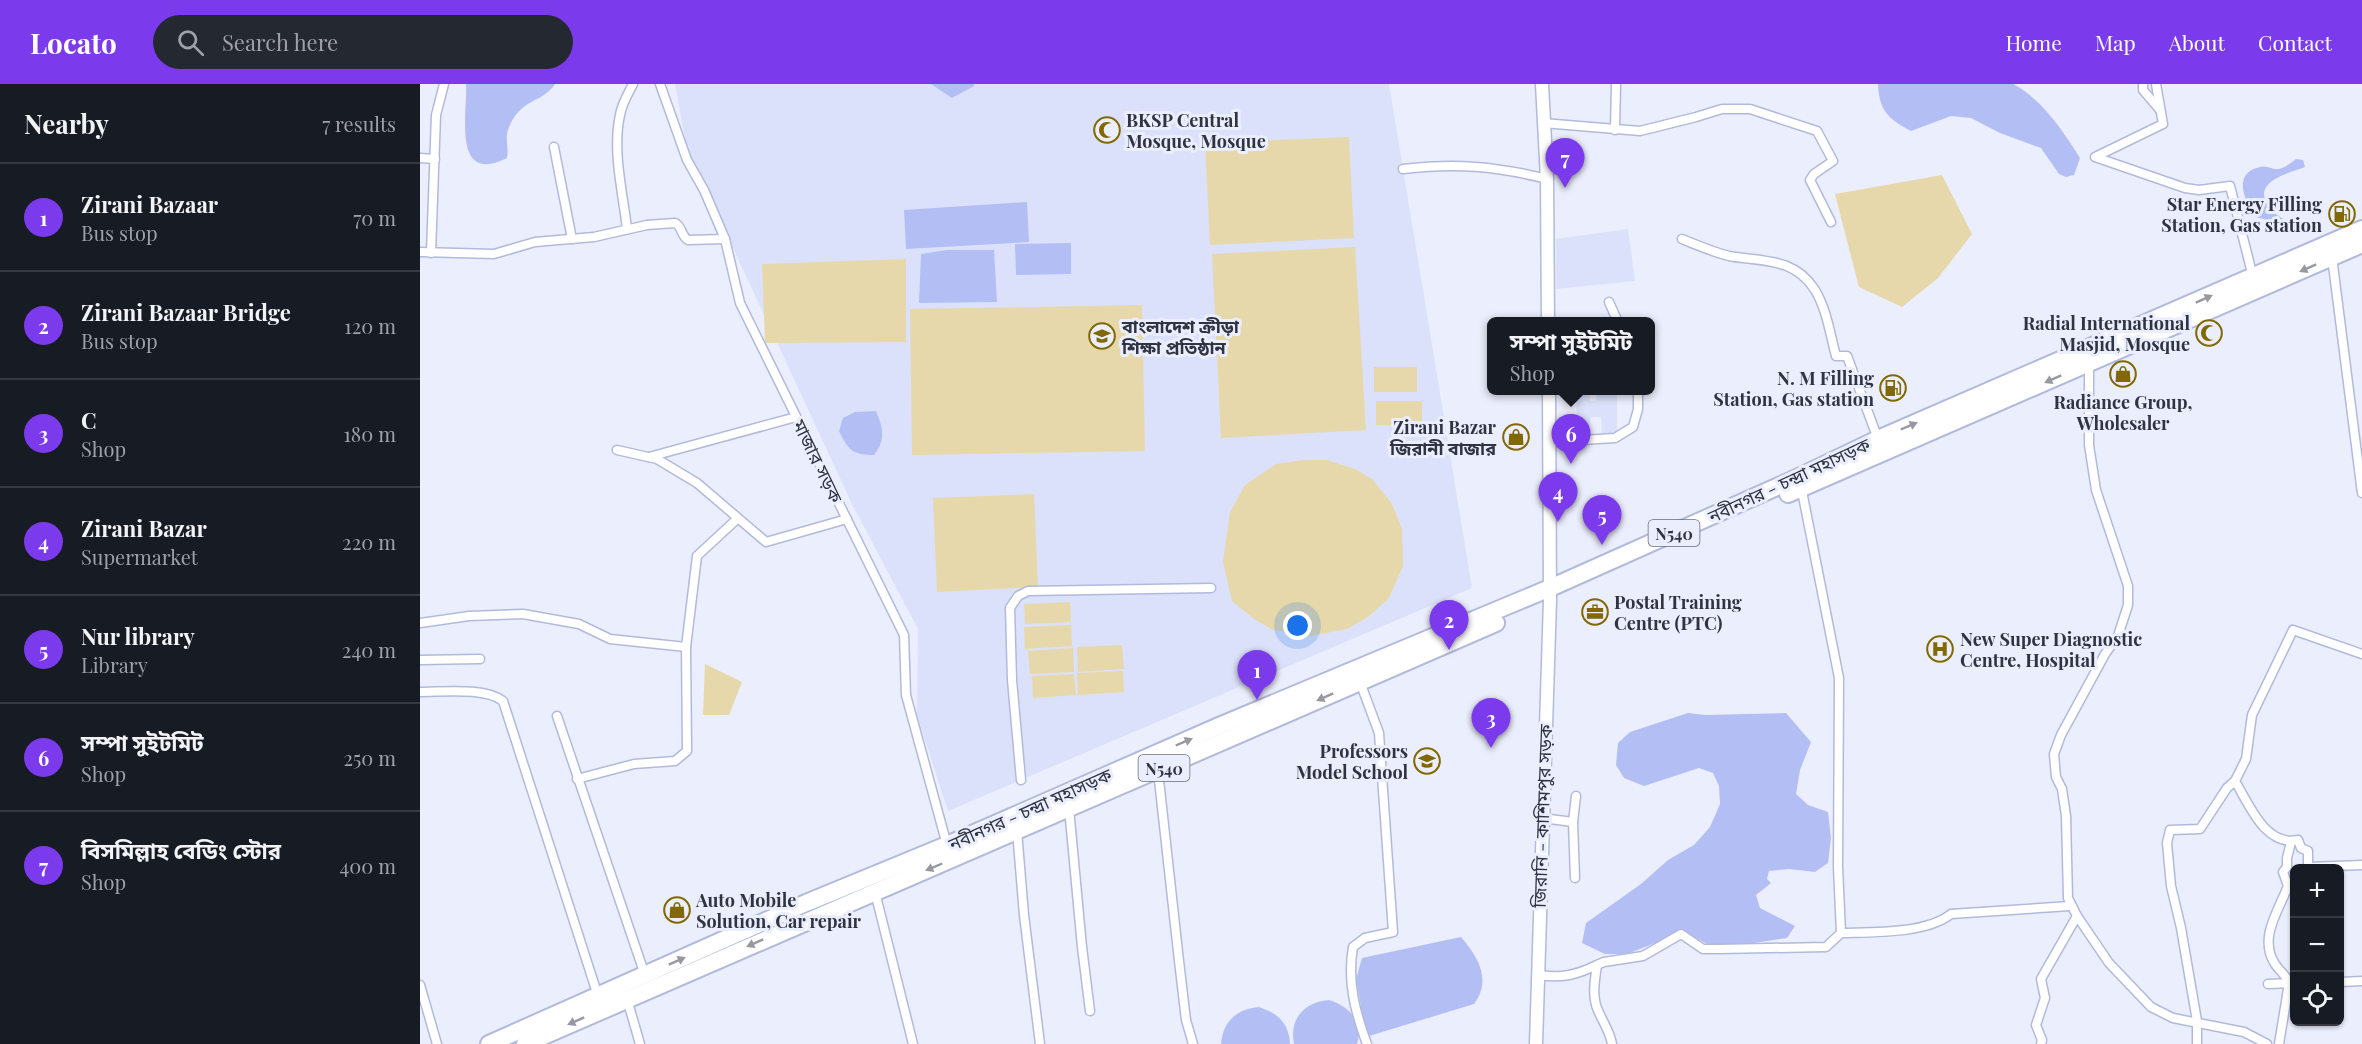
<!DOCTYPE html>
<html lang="en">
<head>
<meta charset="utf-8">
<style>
	:root { --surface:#171b24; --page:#242831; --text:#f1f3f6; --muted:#9ea1a6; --line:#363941; --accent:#7c3aed }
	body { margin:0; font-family:"Playfair Display","Noto Sans Bengali",serif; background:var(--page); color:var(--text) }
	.controls { position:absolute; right:18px; bottom:18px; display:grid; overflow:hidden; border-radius:9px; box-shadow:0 2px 4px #0004 }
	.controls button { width:54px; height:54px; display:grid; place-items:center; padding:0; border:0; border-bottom:2px solid var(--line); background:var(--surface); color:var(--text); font:30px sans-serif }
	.you { position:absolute; left:878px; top:542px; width:21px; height:21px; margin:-15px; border:4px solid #fff; border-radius:50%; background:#1a73e8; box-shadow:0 0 0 9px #1a73e833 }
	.badge { display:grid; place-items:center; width:39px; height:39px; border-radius:50%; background:var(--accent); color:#fff; font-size:20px; font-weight:700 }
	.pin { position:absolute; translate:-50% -50px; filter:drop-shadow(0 2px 3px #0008) }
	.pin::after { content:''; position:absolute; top:32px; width:21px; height:18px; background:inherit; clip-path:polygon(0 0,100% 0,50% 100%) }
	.popup { position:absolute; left:1067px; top:233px; width:168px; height:78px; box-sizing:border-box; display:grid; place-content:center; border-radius:9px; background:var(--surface); filter:drop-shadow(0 2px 4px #0005); font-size:20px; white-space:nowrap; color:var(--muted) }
	.popup b { font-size:22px; color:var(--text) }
	.popup::after { content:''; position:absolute; left:50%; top:100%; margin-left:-12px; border:12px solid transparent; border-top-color:var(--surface) }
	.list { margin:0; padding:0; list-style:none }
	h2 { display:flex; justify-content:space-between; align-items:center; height:78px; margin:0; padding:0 24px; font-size:26px }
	h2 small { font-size:20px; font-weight:400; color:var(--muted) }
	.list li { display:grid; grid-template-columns:39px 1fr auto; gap:18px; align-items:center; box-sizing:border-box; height:108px; padding:0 24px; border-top:2px solid var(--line) }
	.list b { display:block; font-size:22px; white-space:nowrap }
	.list p { margin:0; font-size:20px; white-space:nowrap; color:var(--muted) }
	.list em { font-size:20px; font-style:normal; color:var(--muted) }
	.icon { flex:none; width:33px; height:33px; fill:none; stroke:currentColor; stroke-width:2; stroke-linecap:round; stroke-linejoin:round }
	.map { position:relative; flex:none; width:1942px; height:960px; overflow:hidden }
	header { display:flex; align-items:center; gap:36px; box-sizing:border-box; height:84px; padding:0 30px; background:var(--accent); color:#fff }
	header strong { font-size:28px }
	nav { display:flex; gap:33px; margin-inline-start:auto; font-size:21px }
	.search { width:420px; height:54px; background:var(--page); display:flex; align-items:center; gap:15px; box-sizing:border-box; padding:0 21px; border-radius:33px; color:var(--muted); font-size:22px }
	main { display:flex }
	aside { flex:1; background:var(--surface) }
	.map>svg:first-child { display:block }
	.built { fill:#dbe1fa }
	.green { fill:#e6d8ab }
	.water { fill:#b3bff4 }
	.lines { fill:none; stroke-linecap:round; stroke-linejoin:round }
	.street-casing { stroke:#b2badb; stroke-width:11 }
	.secondary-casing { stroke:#b2badb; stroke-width:15 }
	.highway-casing { stroke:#b2badb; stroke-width:20 }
	.street { stroke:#fff; stroke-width:8 }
	.secondary { stroke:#fff; stroke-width:12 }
	.highway { stroke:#fff; stroke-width:16 }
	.oneway { fill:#9899a0 }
	.labels { text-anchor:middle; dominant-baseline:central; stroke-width:6; stroke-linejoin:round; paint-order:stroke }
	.shield { fill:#ebeefc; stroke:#686b79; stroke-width:1.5 }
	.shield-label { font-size:16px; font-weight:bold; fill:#303341 }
	.poi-label { font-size:18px; font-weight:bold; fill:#303341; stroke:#ebeefc; text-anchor:start }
	.street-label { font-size:18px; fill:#303341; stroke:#ebeefc }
</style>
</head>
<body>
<header>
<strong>Locato</strong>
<div class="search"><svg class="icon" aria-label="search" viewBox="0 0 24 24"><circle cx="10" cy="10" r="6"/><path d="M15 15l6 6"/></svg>Search here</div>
<nav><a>Home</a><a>Map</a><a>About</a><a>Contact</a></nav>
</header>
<main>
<aside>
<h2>Nearby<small>7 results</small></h2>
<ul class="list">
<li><span class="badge">1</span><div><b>Zirani Bazaar</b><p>Bus stop</p></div><em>70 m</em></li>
<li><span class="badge">2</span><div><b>Zirani Bazaar Bridge</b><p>Bus stop</p></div><em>120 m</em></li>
<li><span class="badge">3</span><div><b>C</b><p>Shop</p></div><em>180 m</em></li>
<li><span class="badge">4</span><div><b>Zirani Bazar</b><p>Supermarket</p></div><em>220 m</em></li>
<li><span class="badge">5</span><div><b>Nur library</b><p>Library</p></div><em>240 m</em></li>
<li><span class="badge">6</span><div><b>সম্পা সুইটমিট</b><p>Shop</p></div><em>250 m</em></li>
<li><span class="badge">7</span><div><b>বিসমিল্লাহ বেডিং স্টোর</b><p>Shop</p></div><em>400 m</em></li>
</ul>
</aside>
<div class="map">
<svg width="1942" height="960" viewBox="0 0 1942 960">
	<rect width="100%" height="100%" fill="#ebeefc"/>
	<!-- built -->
	<g class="built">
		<path d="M255,0H969L1052,504L528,727L497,631L498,545L432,420L267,65Z"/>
		<path d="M1208,145L1215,197L1136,205V155Z"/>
		<path d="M1156,307H1169L1170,317H1176L1177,307H1197V350H1182L1181,333H1171L1169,346H1157Z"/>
	</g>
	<!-- green -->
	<g class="green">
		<path d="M929,53L934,154L790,161L785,59Z"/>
		<path d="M1522,91L1552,150L1518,194L1482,223L1439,203L1415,110Z"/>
		<path d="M935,163L946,346L801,354L792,170Z"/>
		<path d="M486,175V258L345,259L342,180Z"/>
		<path d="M722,221L725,367L492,371L490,225Z"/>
		<rect x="954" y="283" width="43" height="25"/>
		<rect x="956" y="317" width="46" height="24"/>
		<path d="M883,376H907L935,385L952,395L972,420L982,445L983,482L969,514L948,533L927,545L890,552L853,546L834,535L812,517L803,478L810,428L825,401L856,380Z"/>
		<path d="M614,410L618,503L517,508L513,414Z"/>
		<path d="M650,518L651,538L605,540L604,520Z"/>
		<path d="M651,541L652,562L605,565L604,543Z"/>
		<path d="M702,561L704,585L658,588L657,563Z"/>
		<path d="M653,564L654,588L610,590L608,567Z"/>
		<path d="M285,580L322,598L309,631H283Z"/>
		<path d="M703,587L704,608L658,611L657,589Z"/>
		<path d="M654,590L656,611L613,614L612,592Z"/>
	</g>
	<!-- water -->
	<g class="water">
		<path d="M46,0H135C122,20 100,13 88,46C85,55 89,65 87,74C31,102 48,27 46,0Z"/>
		<path d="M511,0H554V2L532,14Z"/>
		<path d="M1458,0H1593C1621,14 1644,48 1660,74L1654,91L1646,93L1639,90L1621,64L1580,49L1551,34L1531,32L1491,47C1468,35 1459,26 1458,0Z"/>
		<path d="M1876,75L1883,76L1885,83C1869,89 1829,98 1850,124C1853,129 1860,132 1864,136L1861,143L1855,144L1851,137L1836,133C1824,117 1812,89 1840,83C1847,81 1852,86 1859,85C1866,83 1871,79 1876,75Z"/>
		<path d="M607,118L609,158L486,165L484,126Z"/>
		<path d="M651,159V190L596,191L595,160Z"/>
		<path d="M527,166H574L577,218L499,219L501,170Z"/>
		<path d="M456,327C463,344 466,356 454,371C433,371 428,366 419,347L423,334L435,328Z"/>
		<path d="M1268,629L1285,631L1366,629L1391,658L1380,686L1376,710L1388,721L1408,728L1411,754L1408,779L1395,788L1369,785L1349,787L1347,795L1351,799L1336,811L1340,824L1375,842L1367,854L1334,859L1289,861L1263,847L1255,848L1243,856L1207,870H1185L1162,859L1166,839L1221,800L1248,776L1274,761L1290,743L1300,720L1299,702L1293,689L1279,684L1224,702L1204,694L1196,681L1198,659L1210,648Z"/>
		<path d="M1041,853C1058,873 1072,896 1054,920L949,952L942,929L936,895L942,874Z"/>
		<path d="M909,916C929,922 944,938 937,960H874C869,935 884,918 909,916Z"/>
		<path d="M838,923C857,928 869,939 870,960H801C803,938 815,926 838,923Z"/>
	</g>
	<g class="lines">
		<!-- street casing -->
		<g class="street-casing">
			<g id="street">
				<path d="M240,0L267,76L284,106L305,155L320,219L484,551L486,611L527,761"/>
				<path d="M1723,0V6L1740,26"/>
				<path d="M1736,0L1743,40L1675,73L1765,104L1779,106L1810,102L1833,193"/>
				<path d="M1123,39L1220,47L1276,33L1302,25H1330L1397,47L1413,77L1394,90L1390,96L1411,138"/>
				<path d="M1195,46L1196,0"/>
				<path d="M134,63L152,155"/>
				<path d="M0,74L15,75"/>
				<path d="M983,85C1036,79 1075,82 1127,95"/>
				<path d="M207,145C203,109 192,67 200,31C202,19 208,10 213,0"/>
				<path d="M1262,155C1277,161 1293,168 1309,172C1343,178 1374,173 1395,206C1407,226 1410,250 1416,272H1427L1458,355"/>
				<path d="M0,168L74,170L115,158L174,153L227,141L255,139C262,142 261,152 268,156L305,155"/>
				<path d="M11,169L16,31L24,0"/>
				<path d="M1912,173L1942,409"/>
				<path d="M1189,218L1198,238"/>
				<path d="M1669,280V361L1676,406L1708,502V521L1698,552L1685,570L1641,651L1634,670L1636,693L1642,705L1646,732L1648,814L1657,832L1689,879L1731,923L1753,934L1824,948L1847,960"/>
				<path d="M1129,358L1195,354L1213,343L1218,325V306"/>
				<path d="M197,366L237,375L277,399L346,458L427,435"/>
				<path d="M229,373L376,333"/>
				<path d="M0,539L49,532L103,530L159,540L190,555L266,563"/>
				<path d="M1942,570L1873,546L1832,631L1826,675L1815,697C1829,720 1845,763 1878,756L1881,764L1888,767V783L1942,781"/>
				<path d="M0,576L60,575"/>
				<path d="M940,598L959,649L973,848L945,854L933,863C927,897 935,928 947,960"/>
				<path d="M0,608C23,608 65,603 83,617L178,912"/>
				<path d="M137,632L225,891"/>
				<path d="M738,687L759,877L766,936L773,960"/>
				<path d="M157,695L214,680L255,677L267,667L266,563L277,472L317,435"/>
				<path d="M601,696L592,596L590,524L598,512L608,507L791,504"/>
				<path d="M649,724L662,863L670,927"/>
				<path d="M1122,734L1153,738L1155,794"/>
				<path d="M1153,738L1156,712"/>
				<path d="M597,747L604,831L620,960"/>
				<path d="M455,808L493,960"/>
				<path d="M1421,849C1453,848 1506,850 1531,830L1650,822"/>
				<path d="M1117,891C1142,894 1154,892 1177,881"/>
				<path d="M1920,898L1942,897"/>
				<path d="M1848,900L1874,899"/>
				<path d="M0,901L17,960"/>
				<path d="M207,915L220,960"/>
				<path d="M1192,960C1190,947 1182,937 1177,924C1172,911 1175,895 1177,881L1184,878L1223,872L1261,850L1283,865H1299L1406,863L1421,849L1418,783L1419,594L1381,402"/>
				<path d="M1621,960L1622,956L1616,941L1625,914L1621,895L1657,832"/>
				<path d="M1777,960V937L1761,844L1751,802L1747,759L1750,746L1780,745L1807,704L1815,697"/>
				<path d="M1859,960L1869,899C1865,889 1860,888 1855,880C1838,854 1859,826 1868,802L1863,788L1867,783V774L1871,758"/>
			</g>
		</g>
		<!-- secondary casing -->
		<g class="secondary-casing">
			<g id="secondary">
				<path d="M1122,0L1127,95L1128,238"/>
				<path d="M1116,960L1130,516L1129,306"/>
			</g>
		</g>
		<!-- highway casing -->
		<g class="highway-casing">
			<g id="highway">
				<path d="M1368,410L1942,160"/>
				<path d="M69,960L386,819L527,761L799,642L1130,504L1379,393L1458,355L1942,145"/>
				<path d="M105,960L1076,539"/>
			</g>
		</g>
		<!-- street -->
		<use href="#street" class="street"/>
		<!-- secondary -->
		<use href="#secondary" class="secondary"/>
		<!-- highway -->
		<use href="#highway" class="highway"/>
	</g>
	<!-- one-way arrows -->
	<defs><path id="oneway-solid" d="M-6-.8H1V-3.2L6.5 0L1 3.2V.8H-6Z" transform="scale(1.5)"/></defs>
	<g class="oneway">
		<use href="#oneway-solid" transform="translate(1888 184) rotate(156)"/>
		<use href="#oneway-solid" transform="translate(1784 215) rotate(-24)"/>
		<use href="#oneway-solid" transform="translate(1633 295) rotate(156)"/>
		<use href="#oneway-solid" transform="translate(1489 342) rotate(-23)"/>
		<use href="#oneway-solid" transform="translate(905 613) rotate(156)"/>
		<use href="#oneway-solid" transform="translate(764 658) rotate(-23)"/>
		<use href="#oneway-solid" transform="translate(514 783) rotate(157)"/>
		<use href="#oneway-solid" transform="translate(335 859) rotate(156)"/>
		<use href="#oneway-solid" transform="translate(257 877) rotate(-24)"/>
		<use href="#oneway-solid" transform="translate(156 937) rotate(156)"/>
	</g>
	<!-- icons -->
	<defs>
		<g id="mosque-ring" transform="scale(1.35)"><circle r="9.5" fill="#ebeefc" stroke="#816800" stroke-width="1.5"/><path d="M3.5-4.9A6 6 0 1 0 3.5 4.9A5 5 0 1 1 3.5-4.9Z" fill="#816800"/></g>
		<g id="fuel-ring" transform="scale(1.35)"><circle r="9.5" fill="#ebeefc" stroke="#816800" stroke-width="1.5"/><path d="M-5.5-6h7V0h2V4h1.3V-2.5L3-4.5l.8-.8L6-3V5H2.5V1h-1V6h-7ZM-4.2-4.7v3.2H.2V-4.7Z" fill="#816800"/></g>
		<g id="university-ring" transform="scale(1.35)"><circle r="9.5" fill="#ebeefc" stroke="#816800" stroke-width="1.5"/><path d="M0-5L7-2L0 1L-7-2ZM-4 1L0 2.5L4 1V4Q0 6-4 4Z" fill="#816800"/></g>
		<g id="shop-ring" transform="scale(1.35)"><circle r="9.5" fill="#ebeefc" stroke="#816800" stroke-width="1.5"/><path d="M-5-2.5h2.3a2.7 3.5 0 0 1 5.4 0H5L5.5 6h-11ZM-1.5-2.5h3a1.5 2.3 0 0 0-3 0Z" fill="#816800"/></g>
		<g id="office-ring" transform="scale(1.35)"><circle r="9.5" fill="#ebeefc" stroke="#816800" stroke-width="1.5"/><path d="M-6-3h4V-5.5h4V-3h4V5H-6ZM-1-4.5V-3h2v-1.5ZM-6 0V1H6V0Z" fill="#816800"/></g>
		<g id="hospital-ring" transform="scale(1.35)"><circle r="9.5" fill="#ebeefc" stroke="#816800" stroke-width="1.5"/><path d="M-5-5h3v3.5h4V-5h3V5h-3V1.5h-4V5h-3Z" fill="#816800"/></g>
		<g id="school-ring" transform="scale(1.35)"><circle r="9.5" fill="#ebeefc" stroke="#816800" stroke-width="1.5"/><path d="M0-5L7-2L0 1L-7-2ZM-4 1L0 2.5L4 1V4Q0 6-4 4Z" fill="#816800"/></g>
	</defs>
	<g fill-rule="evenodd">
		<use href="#mosque-ring" x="687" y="46"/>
		<use href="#fuel-ring" x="1922" y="130"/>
		<use href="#mosque-ring" x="1789" y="249"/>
		<use href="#university-ring" x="682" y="252"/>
		<use href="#shop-ring" x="1703" y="290"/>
		<use href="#fuel-ring" x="1473" y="304"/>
		<use href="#shop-ring" x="1096" y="353"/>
		<use href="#office-ring" x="1175" y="528"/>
		<use href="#hospital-ring" x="1520" y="565"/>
		<use href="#school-ring" x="1007" y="677"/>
		<use href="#shop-ring" x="257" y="826"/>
	</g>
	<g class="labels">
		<!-- shield labels -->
		<g class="shield">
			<rect x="1228.5" y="436" width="51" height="26" rx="4.5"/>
			<rect x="718.5" y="671" width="51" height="26" rx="4.5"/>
		</g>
		<g class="shield-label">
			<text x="1254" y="449">N540</text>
			<text x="744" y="684">N540</text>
		</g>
		<!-- poi labels -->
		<g class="poi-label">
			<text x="706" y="36">BKSP Central<tspan x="706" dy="21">Mosque, Mosque</tspan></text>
			<text x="1902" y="120" text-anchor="end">Star Energy Filling<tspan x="1902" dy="21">Station, Gas station</tspan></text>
			<text x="1770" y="239" text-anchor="end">Radial International<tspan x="1770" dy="21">Masjid, Mosque</tspan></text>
			<text x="702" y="242">বাংলাদেশ ক্রীড়া<tspan x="702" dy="21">শিক্ষা প্রতিষ্ঠান</tspan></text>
			<text x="1454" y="294" text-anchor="end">N. M Filling<tspan x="1454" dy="21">Station, Gas station</tspan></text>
			<text x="1703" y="318" text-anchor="middle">Radiance Group,<tspan x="1703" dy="21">Wholesaler</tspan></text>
			<text x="1076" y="343" text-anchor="end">Zirani Bazar<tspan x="1076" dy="21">জিরানী বাজার</tspan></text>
			<text x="1194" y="518">Postal Training<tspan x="1194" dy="21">Centre (PTC)</tspan></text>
			<text x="1540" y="555">New Super Diagnostic<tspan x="1540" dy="21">Centre, Hospital</tspan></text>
			<text x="988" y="667" text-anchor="end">Professors<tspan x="988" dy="21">Model School</tspan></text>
			<text x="276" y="816">Auto Mobile<tspan x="276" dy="21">Solution, Car repair</tspan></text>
		</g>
		<!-- street labels -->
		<g class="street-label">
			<text transform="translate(398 377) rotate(64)">মাজার সড়ক</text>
			<text transform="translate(1369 396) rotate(-25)">নবীনগর - চন্দ্রা মহাসড়ক</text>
			<text transform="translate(610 725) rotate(-24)">নবীনগর - চন্দ্রা মহাসড়ক</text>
			<text transform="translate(1122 732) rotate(-88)">জিরানি - কাশিমপুর সড়ক</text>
		</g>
	</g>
</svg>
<div class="controls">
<button>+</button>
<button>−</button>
<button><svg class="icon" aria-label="locate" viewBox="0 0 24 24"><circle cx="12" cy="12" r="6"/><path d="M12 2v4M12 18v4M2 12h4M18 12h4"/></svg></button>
</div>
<div class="you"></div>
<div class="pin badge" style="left:837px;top:616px">1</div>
<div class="pin badge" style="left:1029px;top:566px">2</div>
<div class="pin badge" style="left:1071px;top:664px">3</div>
<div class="pin badge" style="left:1138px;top:438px">4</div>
<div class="pin badge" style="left:1182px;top:461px">5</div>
<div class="pin badge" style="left:1151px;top:380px">6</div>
<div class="popup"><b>সম্পা সুইটমিট</b>Shop</div>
<div class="pin badge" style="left:1145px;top:104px">7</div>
</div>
</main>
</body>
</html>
